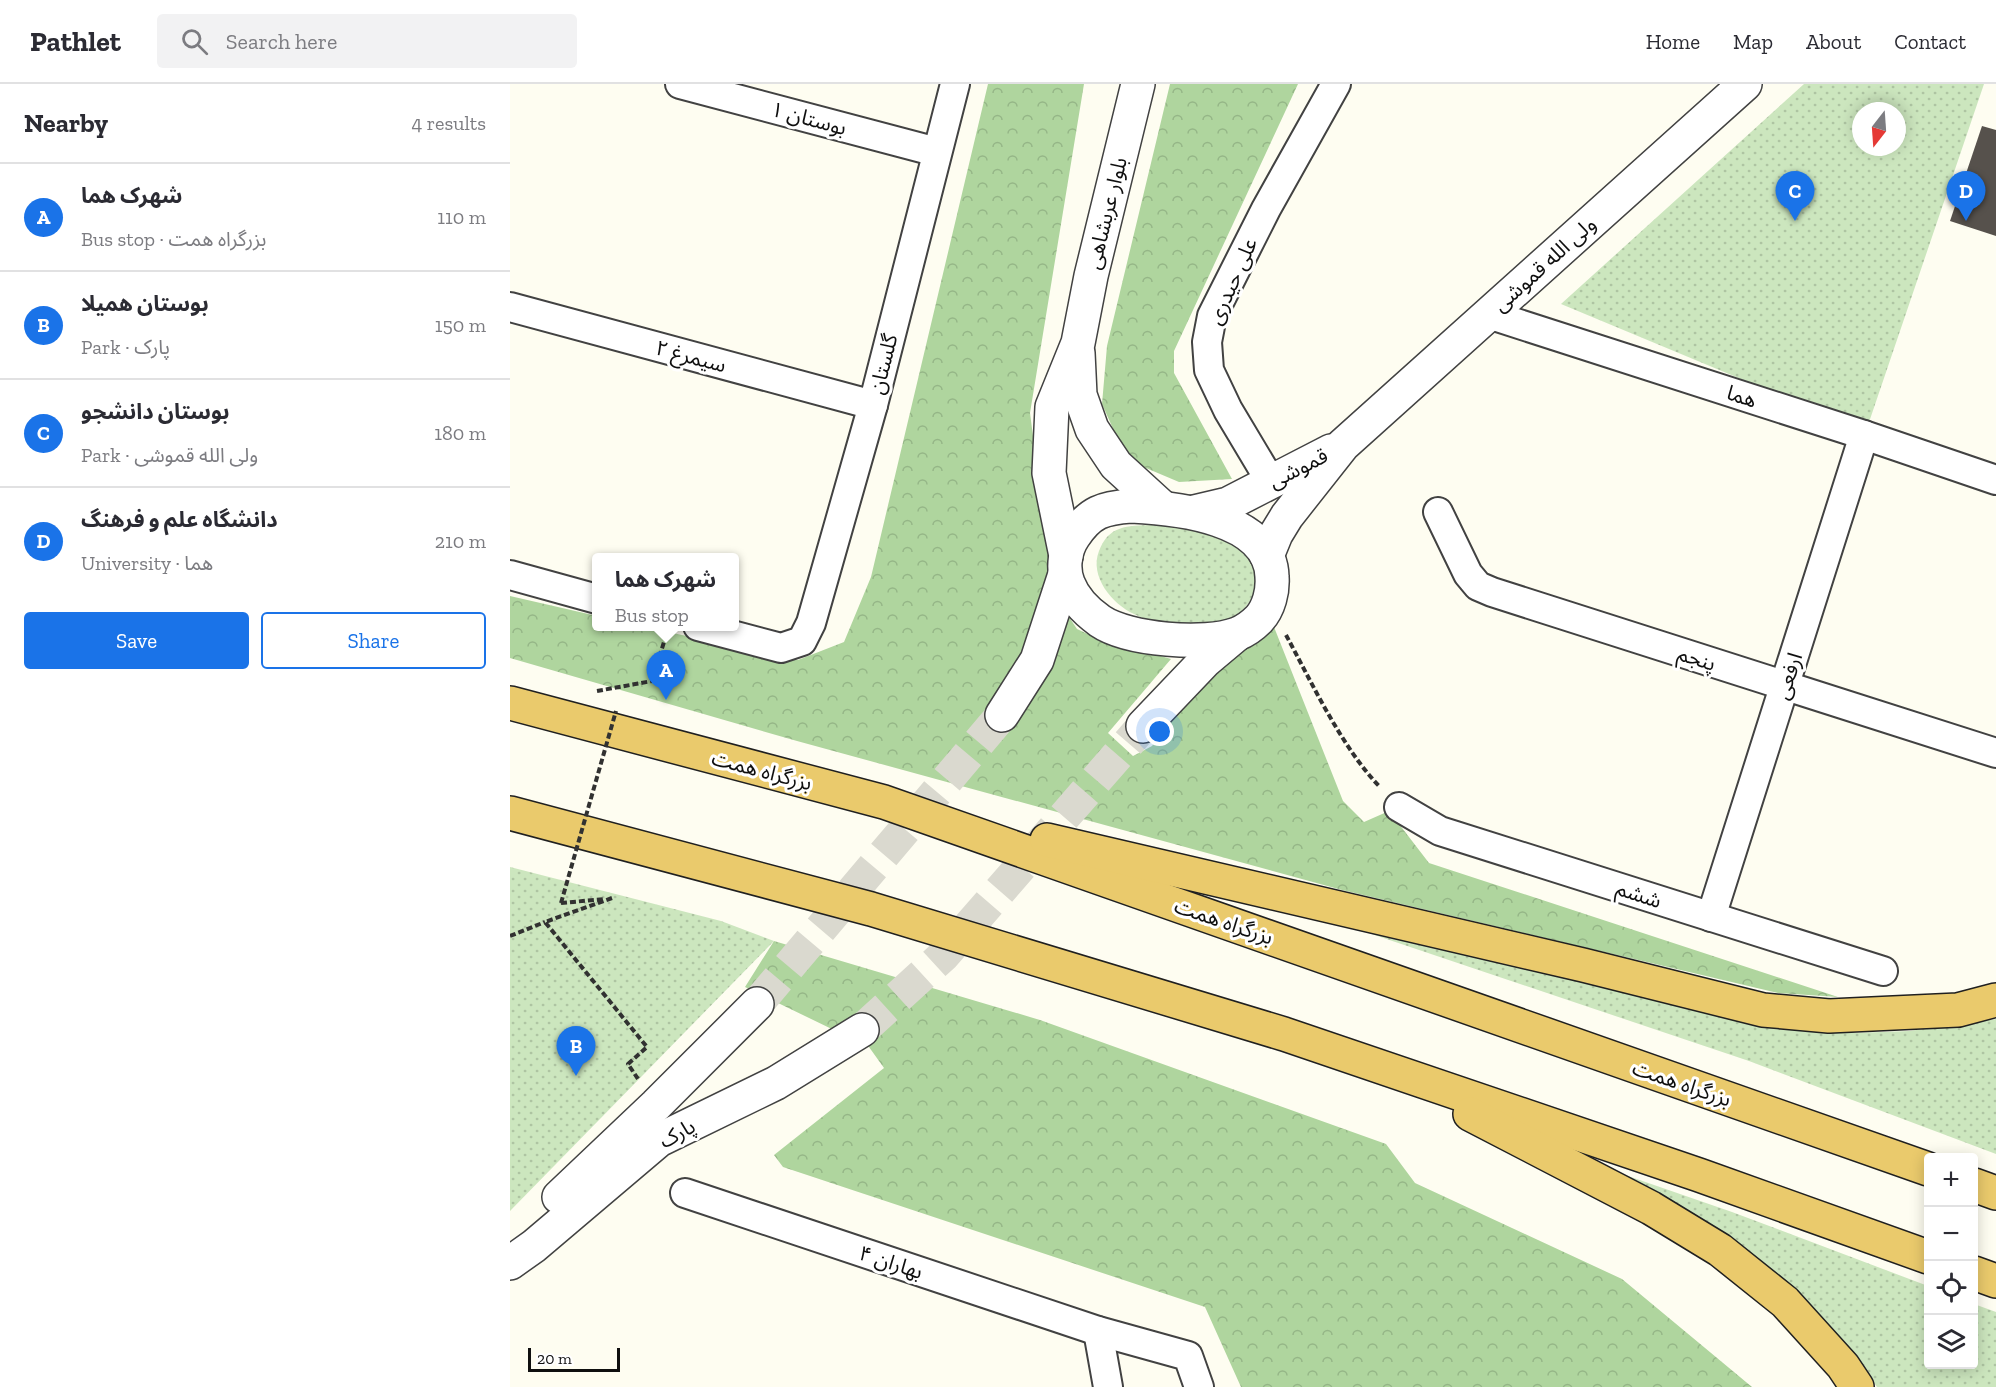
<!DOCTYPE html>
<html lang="en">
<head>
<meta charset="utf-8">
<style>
	:root { --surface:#fff; --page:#f2f2f3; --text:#2b2b33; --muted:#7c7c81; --line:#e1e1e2; --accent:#1a73e8 }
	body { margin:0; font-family:"Zilla Slab","Noto Sans Arabic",serif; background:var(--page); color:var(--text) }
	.controls { position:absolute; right:18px; bottom:18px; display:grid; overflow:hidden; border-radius:6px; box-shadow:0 3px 15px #0003 }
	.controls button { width:54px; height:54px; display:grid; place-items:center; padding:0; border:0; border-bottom:2px solid var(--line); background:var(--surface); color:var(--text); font:30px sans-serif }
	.compass { position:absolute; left:1342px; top:18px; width:54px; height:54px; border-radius:50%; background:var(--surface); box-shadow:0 3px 15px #0003; rotate:197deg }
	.scale { position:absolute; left:18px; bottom:15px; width:92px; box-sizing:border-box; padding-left:6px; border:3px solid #0f0f0f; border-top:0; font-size:16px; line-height:21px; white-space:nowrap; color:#0f0f0f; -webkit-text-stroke:4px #fff; paint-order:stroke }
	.you { position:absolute; left:650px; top:648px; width:21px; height:21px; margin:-15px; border:4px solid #fff; border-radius:50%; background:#1a73e8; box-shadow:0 0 0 9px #1a73e833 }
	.badge { display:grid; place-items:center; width:39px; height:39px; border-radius:50%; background:var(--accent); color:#fff; font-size:20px; font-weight:700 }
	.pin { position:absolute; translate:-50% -50px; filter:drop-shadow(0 2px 3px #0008) }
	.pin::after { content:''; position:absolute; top:32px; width:21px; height:18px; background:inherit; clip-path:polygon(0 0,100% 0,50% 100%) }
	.popup { position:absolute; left:82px; top:469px; width:147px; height:78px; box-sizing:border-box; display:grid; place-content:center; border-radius:6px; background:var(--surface); filter:drop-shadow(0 2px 4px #0005); font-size:20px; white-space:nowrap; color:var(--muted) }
	.popup b { font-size:22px; color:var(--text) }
	.popup::after { content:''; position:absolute; left:50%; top:100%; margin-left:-12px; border:12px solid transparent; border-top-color:var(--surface) }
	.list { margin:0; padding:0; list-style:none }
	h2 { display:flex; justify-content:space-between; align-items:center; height:78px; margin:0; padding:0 24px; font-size:26px }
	h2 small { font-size:20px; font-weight:400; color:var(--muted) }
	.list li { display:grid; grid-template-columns:39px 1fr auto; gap:18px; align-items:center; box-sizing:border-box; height:108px; padding:0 24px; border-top:2px solid var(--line) }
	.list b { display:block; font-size:22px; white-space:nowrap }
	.list p { margin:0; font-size:20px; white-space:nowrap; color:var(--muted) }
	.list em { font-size:20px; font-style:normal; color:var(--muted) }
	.actions { display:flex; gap:12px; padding:18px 24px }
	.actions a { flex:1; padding:14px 0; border:2px solid var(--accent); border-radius:6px; text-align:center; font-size:21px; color:var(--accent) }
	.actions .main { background:var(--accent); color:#fff }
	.icon { flex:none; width:33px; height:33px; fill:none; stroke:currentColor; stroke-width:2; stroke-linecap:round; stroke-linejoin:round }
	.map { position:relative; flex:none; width:1486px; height:1303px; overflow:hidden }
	header { display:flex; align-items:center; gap:36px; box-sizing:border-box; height:84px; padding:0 30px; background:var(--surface); border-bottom:2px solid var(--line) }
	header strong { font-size:28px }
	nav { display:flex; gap:33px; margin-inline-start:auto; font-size:21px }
	.search { width:420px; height:54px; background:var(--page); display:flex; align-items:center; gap:15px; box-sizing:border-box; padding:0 21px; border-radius:6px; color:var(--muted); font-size:22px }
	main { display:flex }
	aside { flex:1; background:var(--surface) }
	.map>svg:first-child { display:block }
	.green { fill:url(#green-dots); fill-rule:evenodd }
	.forest { fill:url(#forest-crowns) }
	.building { fill:#56514c }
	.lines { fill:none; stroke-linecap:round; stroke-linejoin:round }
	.tertiary-tunnel { stroke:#dad9cf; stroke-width:33; stroke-dasharray:33 16; stroke-linecap:butt }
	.minor-casing { stroke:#424242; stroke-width:32 }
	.tertiary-casing { stroke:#424242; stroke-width:36 }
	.trunk-casing { stroke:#202020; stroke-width:36 }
	.path { stroke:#313131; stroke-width:4; stroke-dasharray:6 3; stroke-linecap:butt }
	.minor { stroke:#fff; stroke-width:28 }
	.tertiary { stroke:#fff; stroke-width:33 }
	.trunk { stroke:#eaca6c; stroke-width:33 }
	.path-bridge { stroke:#313131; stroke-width:4; stroke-dasharray:6 3; stroke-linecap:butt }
	.labels { text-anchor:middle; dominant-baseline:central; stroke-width:6; stroke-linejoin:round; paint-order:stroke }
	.street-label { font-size:21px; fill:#0f0f0f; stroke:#fff }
</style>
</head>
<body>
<header>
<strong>Pathlet</strong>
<div class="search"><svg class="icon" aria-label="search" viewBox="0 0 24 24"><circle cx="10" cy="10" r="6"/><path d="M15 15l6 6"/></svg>Search here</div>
<nav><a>Home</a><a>Map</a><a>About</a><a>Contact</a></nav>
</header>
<main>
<aside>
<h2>Nearby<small>4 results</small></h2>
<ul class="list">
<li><span class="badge">A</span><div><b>شهرک هما</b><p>Bus stop · بزرگراه همت</p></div><em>110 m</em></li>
<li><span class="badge">B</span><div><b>بوستان همیلا</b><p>Park · پارک</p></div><em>150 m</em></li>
<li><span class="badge">C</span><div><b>بوستان دانشجو</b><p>Park · ولی الله قموشی</p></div><em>180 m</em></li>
<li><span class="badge">D</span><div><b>دانشگاه علم و فرهنگ</b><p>University · هما</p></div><em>210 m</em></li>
</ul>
<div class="actions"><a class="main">Save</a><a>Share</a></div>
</aside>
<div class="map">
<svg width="1486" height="1303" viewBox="0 0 1486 1303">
	<defs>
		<pattern id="green-dots" width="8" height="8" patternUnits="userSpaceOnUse" patternTransform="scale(1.5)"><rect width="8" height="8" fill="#cce6be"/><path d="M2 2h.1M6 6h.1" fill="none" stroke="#aec4a2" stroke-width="1.8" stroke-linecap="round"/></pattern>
		<pattern id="forest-crowns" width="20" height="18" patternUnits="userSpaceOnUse" patternTransform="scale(1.5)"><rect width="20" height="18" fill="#afd59e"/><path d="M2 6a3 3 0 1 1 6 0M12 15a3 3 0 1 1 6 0" fill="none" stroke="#95b687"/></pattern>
	</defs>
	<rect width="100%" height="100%" fill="#fefdf1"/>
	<!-- green -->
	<g class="green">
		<path d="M1294,0H1474L1356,347L1051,220ZM1351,27H1387V63H1351Z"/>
		<path d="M642,441L664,442L707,448L744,474C745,481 748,490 747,497C744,521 724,538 701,542C691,543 679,540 669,540C654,539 637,537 624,530C602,520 579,492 589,467C599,441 617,442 642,441Z"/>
		<path d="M0,783L211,837L264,857L0,1127Z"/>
		<path d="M823,837L1250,938L1342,949L1399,947L1486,935V1070L1239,977Z"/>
		<path d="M1069,1075L1222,1128L1418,1202V1280H1464V1220L1486,1228V1303H1367L1339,1265L1291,1212L1240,1168L1196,1137Z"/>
	</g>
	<!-- forest -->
	<g class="forest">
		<path d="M478,0H574L520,329L541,490L519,567L483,627L492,653L524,608L559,533L567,545L582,552L661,575L598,649L623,672L642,662L705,583L764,543L833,717L854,738L879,727L919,779L1328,913L1268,909L832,806L287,657L0,574V512L87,532V542L135,543L288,576L334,558L361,493Z"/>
		<path d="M660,0H788L664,267V289L722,395L669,398L617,376L592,320L597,262Z"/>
		<path d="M264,857L530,936L876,1060L905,1099L1112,1195L1242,1303H731L695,1223L273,1083L264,1071L374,984L359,963L235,903Z"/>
	</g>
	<!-- building -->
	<path class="building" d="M1472,42L1486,46V152L1440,137Z"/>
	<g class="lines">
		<!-- tertiary-tunnel -->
		<g class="tertiary-tunnel">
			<path d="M247,920L492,631"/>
			<path d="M352,946L434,871L633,642"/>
		</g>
		<!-- minor casing -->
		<g class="minor-casing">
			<g id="minor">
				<path d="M170,0L427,68"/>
				<path d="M0,223L363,321"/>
				<path d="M978,230L1354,351L1486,396"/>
				<path d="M761,398L718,326L699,286L697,258L702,232L756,125L826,0"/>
				<path d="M928,428L958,490L968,502L982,508L1486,669"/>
				<path d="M0,491L87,515"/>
				<path d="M188,542L271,564L292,557L301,539L363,321L445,0"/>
				<path d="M889,723L930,747L1373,887"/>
				<path d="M1201,833L1354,351"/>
				<path d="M175,1109L588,1247L678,1272L689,1303"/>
				<path d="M588,1247L598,1303"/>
			</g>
		</g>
		<!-- tertiary casing -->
		<g class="tertiary-casing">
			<g id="tertiary">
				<path d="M568,269L570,311L582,345L606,381L652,423"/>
				<path d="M621,422C665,424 761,433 762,493C763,507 759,524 749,535C743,541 735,547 727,550C695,562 618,556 590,537C576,527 564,515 558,499C552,484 555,465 564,452C580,428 593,424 621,422Z"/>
				<path d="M684,428L718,420L821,367"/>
				<path d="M556,472L539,389L542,323L568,259L581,192L628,0"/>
				<path d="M757,472L766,450L777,432L833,361L1235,0"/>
				<path d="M492,631L527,576L555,490"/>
				<path d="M633,642L695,577L726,551"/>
				<path d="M49,1113L146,1021L247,920"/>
				<path d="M0,1179L24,1162L149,1056L266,999L352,946"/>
			</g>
		</g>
		<!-- trunk casing -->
		<g class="trunk-casing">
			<g id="trunk">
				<path d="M0,619L374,718L1418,1085"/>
				<path d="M0,729L361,825L774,950L1189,1091L1418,1173"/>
				<path d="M537,756L1073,881L1253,926L1319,932L1448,926L1486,916"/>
				<path d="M960,1030L1141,1124L1210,1166L1275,1218L1333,1282L1347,1303"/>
				<path d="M1464,1101L1486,1109"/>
				<path d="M1464,1189L1486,1197"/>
			</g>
		</g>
		<!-- path -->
		<g class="path">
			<path d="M776,551C802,599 832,664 870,703"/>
			<path d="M87,607L142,597L158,545"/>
			<path d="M102,814L35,838L137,963L118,980L128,995"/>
			<path d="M51,819L95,815"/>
			<path d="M0,852L35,838"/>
		</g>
		<!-- minor -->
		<use href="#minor" class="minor"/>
		<!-- tertiary -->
		<use href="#tertiary" class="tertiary"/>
		<!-- trunk -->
		<use href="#trunk" class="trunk"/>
		<!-- path-bridge -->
		<path class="path-bridge" d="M51,819L106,627"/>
	</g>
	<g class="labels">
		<!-- street labels -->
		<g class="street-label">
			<text transform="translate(299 34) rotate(15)">بوستان ۱</text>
			<text transform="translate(596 129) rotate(-76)">بلوار عربشاهی</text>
			<text transform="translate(1034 180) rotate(-42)">ولی الله قموشی</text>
			<text transform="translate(722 197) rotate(-66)">علی حیدری</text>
			<text transform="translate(181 272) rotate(15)">سیمرغ ۲</text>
			<text transform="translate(373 280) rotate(-76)">گلستان</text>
			<text transform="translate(1232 312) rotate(18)">هما</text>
			<text transform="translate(788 384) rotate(-27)">قموشی</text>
			<text transform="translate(1187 574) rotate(18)">پنجم</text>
			<text transform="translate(1278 592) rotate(-72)">ارفعی</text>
			<text transform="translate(252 686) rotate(15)">بزرگراه همت</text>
			<text transform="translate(1129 810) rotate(18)">ششم</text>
			<text transform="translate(714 837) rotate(19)">بزرگراه همت</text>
			<text transform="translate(1172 999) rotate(19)">بزرگراه همت</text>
			<text transform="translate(167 1049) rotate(-29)">پارک</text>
			<text transform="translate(381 1178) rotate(18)">بهاران ۴</text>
		</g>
	</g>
</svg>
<div class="controls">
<button>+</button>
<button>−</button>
<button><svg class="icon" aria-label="locate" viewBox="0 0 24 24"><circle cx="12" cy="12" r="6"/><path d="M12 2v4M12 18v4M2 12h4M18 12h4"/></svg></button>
<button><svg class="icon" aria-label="layers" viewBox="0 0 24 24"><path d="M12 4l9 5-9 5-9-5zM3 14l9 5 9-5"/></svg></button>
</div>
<svg class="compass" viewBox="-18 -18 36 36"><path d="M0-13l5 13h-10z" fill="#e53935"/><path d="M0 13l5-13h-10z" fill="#7c7c81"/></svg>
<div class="scale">20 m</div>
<div class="you"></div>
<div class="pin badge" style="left:156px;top:616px">A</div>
<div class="popup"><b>شهرک هما</b>Bus stop</div>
<div class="pin badge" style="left:66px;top:992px">B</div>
<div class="pin badge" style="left:1285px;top:137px">C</div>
<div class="pin badge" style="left:1456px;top:137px">D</div>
</div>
</main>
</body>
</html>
